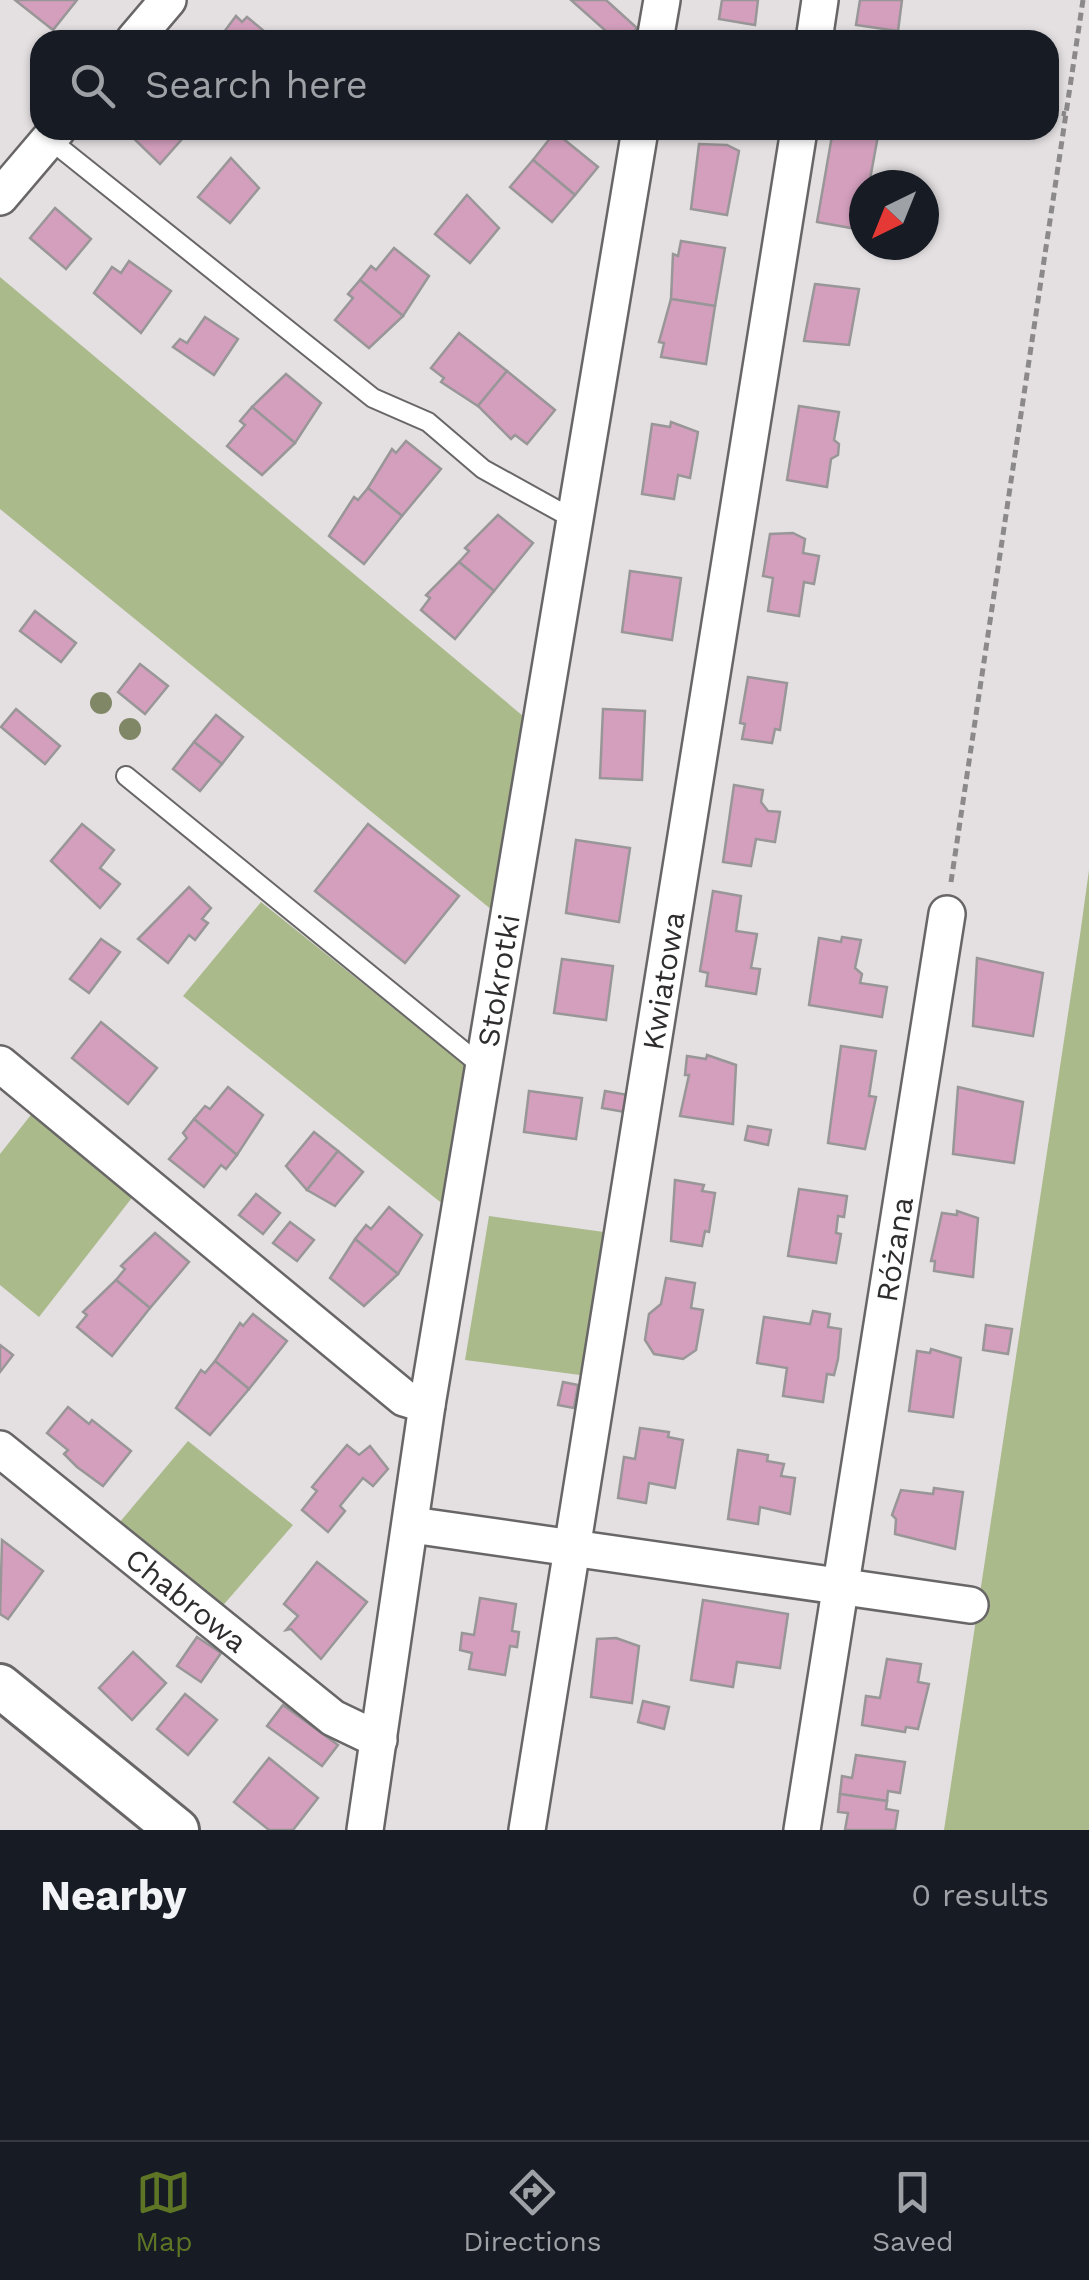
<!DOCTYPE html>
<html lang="en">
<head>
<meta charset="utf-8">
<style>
	:root { --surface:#171b24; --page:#242831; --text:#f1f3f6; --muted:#9ea1a6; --line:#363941; --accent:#5f7526 }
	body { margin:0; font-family:"Work Sans",sans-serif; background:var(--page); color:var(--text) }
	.compass { position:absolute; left:849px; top:170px; width:90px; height:90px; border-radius:50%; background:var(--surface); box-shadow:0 2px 8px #0004; rotate:223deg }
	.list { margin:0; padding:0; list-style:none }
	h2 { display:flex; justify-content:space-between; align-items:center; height:130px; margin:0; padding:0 40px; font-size:42px }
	h2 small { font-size:32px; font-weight:400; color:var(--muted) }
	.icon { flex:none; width:55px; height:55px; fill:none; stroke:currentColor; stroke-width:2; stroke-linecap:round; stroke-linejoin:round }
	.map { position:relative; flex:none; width:1089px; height:1830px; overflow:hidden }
	.search { position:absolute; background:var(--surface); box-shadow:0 2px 8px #0004; left:30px; right:30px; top:30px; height:110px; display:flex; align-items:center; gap:25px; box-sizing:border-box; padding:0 35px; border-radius:30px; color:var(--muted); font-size:38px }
	.sheet { height:310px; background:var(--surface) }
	nav { display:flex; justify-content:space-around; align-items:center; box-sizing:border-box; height:140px; border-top:2px solid var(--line); background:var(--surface); font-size:28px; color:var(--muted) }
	nav a { display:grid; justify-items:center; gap:5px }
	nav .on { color:var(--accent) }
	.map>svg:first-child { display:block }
	.green { fill:#aaba8b }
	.building { fill:#d39fbd; stroke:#999698; stroke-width:2.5 }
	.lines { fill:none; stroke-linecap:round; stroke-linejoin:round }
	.service-casing { stroke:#696668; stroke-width:22 }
	.minor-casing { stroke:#696668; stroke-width:40 }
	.tertiary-casing { stroke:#696668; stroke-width:48 }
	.path { stroke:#8c898b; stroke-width:5; stroke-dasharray:8 5; stroke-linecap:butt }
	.service { stroke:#fff; stroke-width:18 }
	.minor { stroke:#fff; stroke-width:35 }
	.tertiary { stroke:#fff; stroke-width:42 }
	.tree { fill:#808766 }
	.labels { text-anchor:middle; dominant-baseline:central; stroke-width:8; stroke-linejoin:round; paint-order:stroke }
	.street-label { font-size:30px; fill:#2e2c2d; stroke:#f1edef }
</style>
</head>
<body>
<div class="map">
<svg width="1089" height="1830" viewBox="0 0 1089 1830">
	<rect width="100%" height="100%" fill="#e4e0e2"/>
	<!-- green -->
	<g class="green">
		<path d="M0,277L523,716L492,910L0,509Z"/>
		<path d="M1089,870V1830H944L1080,935Z"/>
		<path d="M261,902L470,1069L444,1205L183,996Z"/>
		<path d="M34,1111L138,1190L39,1317L0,1285V1154Z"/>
		<path d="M489,1216L604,1232L580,1375L465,1360Z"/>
		<path d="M188,1441L293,1525L219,1610L114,1529Z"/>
	</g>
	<!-- building -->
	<g class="building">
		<path d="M15,0H77L53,30Z"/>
		<path d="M571,0H606L637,28L626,40H616Z"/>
		<path d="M722,0H758L755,25L719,19Z"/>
		<path d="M860,0H902L898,31L856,25Z"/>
		<path d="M236,16L242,22L247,17L275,40H218Z"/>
		<path d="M125,130H190L160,164Z"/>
		<path d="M833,130H879L869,185H864L862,230L817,222Z"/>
		<path d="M555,132L598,167L575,195L533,160Z"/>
		<path d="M699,144L727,145L739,151L727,215L691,209Z"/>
		<path d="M231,158L259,188L230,223L198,197Z"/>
		<path d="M533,160L575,195L552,222L510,187Z"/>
		<path d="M467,195L499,228L470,263L435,234Z"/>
		<path d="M55,208L91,239L66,269L30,238Z"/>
		<path d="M681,241L725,248L715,306L671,299L673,254L678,256Z"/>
		<path d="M394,248L429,276L403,316L360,280L371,266L376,270Z"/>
		<path d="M129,261L171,291L141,333L94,293L112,267L121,273Z"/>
		<path d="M360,280L403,316L369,348L335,320L353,298L348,294Z"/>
		<path d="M815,284L859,289L849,345L804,341Z"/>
		<path d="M671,299L715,306L706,364L661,357L664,343L659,342Z"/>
		<path d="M205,317L238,339L214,375L173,347L180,339L187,343Z"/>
		<path d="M459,333L507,371L478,406L441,382L444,378L431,368Z"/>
		<path d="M507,371L555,410L527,444L515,435L511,439L478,406Z"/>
		<path d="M286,374L321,403L295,443L252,407Z"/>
		<path d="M799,406L839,412L834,440L839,444L838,455L831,459L827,487L787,480Z"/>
		<path d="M252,407L295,443L262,475L227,446L245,425L240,421Z"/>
		<path d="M671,422L698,432L690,478L678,475L674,499L642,494L652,424L670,427Z"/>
		<path d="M406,441L441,469L402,516L368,488L392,449L396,453Z"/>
		<path d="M368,488L402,516L364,564L329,536L354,497L358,500Z"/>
		<path d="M498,515L533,543L494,591L459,562L469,551L465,548Z"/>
		<path d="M793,533L805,539L803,553L819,556L814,584L804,582L799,616L768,611L773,578L763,576L770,534Z"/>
		<path d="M459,562L494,591L455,639L421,610L430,598L426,595Z"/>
		<path d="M630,571L681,578L672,640L622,632Z"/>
		<path d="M35,611L76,643L61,662L20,631Z"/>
		<path d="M140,664L168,686L145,714L118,692Z"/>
		<path d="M748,677L787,683L780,730L775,729L772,743L742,739L745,724L740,723Z"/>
		<path d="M16,709L60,746L45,764L1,727Z"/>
		<path d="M603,709L645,711L642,780L600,778Z"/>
		<path d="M216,715L243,737L222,764L194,742Z"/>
		<path d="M194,742L222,764L200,791L173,769Z"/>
		<path d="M734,785L763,790L761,802L768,811L780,812L775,842L756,839L751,866L723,862Z"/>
		<path d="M82,824L114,850L100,868L120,884L100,908L51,861Z"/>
		<path d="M368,824L459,896L405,963L315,891Z"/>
		<path d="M576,840L630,848L619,922L566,913Z"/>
		<path d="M189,887L211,908L202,919L208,923L195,940L189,935L168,963L138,939Z"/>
		<path d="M713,891L741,896L736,931L757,934L751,968L760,969L756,994L706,986L708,973L700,971Z"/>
		<path d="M842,937L861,940L855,968L862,974L860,983L887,987L882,1017L809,1005L819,938L841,942Z"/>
		<path d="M101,939L120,952L89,993L70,979Z"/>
		<path d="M977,958L1043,973L1033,1036L973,1026Z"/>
		<path d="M562,959L613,966L606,1020L554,1013Z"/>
		<path d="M101,1022L157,1068L128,1104L72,1058Z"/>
		<path d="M841,1046L876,1051L869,1096L876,1097L865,1149L828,1143Z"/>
		<path d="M707,1055L736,1065L733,1124L680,1116L689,1075H685L687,1056L706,1059Z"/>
		<path d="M228,1087L263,1115L237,1155L194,1119L205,1106L210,1109Z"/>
		<path d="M958,1087L1023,1102L1014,1163L953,1154Z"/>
		<path d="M529,1091L582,1098L576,1139L524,1132Z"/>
		<path d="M605,1091L628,1095L625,1112L602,1108Z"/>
		<path d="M194,1119L237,1155L226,1169L221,1165L204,1187L169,1159L187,1138L183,1133Z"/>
		<path d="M748,1126L771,1130L768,1145L745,1140Z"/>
		<path d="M314,1132L338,1151L307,1190L286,1166Z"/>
		<path d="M338,1151L363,1172L335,1206L307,1190Z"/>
		<path d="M675,1180L704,1185L702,1191L715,1193L709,1232L705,1231L702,1246L671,1241Z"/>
		<path d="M799,1189L847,1196L844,1217L838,1216L836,1233L841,1234L836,1263L788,1256Z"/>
		<path d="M256,1194L280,1213L263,1234L239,1215Z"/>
		<path d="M389,1207L422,1235L398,1274L355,1239L366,1225L371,1229Z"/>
		<path d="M957,1211L978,1218L973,1277L934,1271L935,1261H931L942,1213L957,1215Z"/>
		<path d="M290,1222L314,1240L297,1261L273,1243Z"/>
		<path d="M155,1233L189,1262L150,1308L116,1280L125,1269L121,1266Z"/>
		<path d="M355,1239L398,1274L364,1306L330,1278Z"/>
		<path d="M666,1278L695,1283L691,1308L703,1310L696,1350L683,1359L654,1354L645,1340L649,1314L661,1304Z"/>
		<path d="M116,1280L150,1308L112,1356L77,1327L87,1315L83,1312Z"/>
		<path d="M813,1311L830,1314L828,1327L841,1329L838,1359L834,1375L827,1374L823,1402L783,1396L787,1368L757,1363L764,1317L810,1324Z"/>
		<path d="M253,1314L287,1341L249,1389L215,1361L240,1323L243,1326Z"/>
		<path d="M986,1325L1012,1329L1008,1354L983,1350Z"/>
		<path d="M0,1345L13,1355L0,1372Z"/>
		<path d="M931,1349L961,1358L953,1417L909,1411L917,1351L930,1353Z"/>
		<path d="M215,1361L249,1389L210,1435L176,1408L201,1370L205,1373Z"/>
		<path d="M563,1382L578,1385L574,1408L558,1405Z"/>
		<path d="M68,1407L89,1424L92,1420L131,1451L103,1486L77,1467L64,1454L68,1450L47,1433Z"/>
		<path d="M640,1428L669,1432L668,1437L683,1440L675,1488L649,1483L646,1503L618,1498L624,1457L635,1459Z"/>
		<path d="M347,1445L359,1455L370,1446L388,1469L373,1486L363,1478L340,1506L345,1511L328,1532L302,1510L317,1491L312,1487Z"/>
		<path d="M738,1450L768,1455L767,1461L784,1464L781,1476L795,1478L790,1514L760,1507L758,1524L728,1519Z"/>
		<path d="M934,1488L963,1492L955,1549L895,1534L896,1519L892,1515L901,1490L933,1494Z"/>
		<path d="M2,1540L43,1571L8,1619L0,1614Z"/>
		<path d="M317,1562L367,1602L321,1659L291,1629L286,1630L298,1616L284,1604Z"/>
		<path d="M480,1598L516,1604L512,1631L519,1632L517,1647L510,1646L505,1675L469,1669L472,1653L460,1650L462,1633L474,1635Z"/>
		<path d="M703,1600L788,1614L780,1668L737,1662L733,1687L691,1680Z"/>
		<path d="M197,1637L221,1653L201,1682L177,1666Z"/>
		<path d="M616,1638L639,1646L632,1703L591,1697L597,1639Z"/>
		<path d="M133,1652L166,1683L132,1720L99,1688Z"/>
		<path d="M887,1659L921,1664L918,1682L929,1684L918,1729L906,1727L905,1732L862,1725L866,1696L880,1698Z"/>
		<path d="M185,1694L217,1720L188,1755L157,1729Z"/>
		<path d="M643,1701L669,1707L664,1729L638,1722Z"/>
		<path d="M283,1705L338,1745L322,1766L267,1726Z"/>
		<path d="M856,1755L905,1762L900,1793L888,1791L887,1801L840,1794L842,1776L852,1778Z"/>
		<path d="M269,1758L318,1798L293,1830H269L234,1802Z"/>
		<path d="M840,1794L887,1801L886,1809L898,1811L895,1830H845L848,1813L838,1812Z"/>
	</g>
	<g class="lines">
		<!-- service casing -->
		<g class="service-casing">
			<g id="service">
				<path d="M49,139L373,398L428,422L483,469L575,520"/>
				<path d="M126,776L483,1067"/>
			</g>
		</g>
		<!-- minor casing -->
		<g class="minor-casing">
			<g id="minor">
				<path d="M134,40L168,0"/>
				<path d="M655,40L662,0"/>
				<path d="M814,40L820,0"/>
				<path d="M0,197L57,130"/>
				<path d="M0,1064L404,1398L427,1405"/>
				<path id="s1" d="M0,1449L333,1718L379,1740"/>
				<path d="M412,1525L970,1605"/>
				<path id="s2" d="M365,1830L427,1405L640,130"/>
				<path id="s3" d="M527,1830L799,130"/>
				<path id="s4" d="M802,1830L947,914"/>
			</g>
		</g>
		<!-- tertiary casing -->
		<g class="tertiary-casing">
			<path id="tertiary" d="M0,1686L177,1830"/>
		</g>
		<!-- path -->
		<g class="path">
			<path d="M1049,111L1066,114"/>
			<path d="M951,882L1083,0"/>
		</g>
		<!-- service -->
		<use href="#service" class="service"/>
		<!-- minor -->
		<use href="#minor" class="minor"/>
		<!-- tertiary -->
		<use href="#tertiary" class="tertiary"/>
	</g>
	<!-- trees -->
	<g class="tree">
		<circle cx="101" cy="703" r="11"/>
		<circle cx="130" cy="729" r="11"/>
	</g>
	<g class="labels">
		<!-- street labels -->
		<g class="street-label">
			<text stroke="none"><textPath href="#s2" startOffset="860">Stokrotki</textPath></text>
			<text stroke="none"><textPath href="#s3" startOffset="860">Kwiatowa</textPath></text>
			<text stroke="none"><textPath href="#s4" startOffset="588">Różana</textPath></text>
			<text stroke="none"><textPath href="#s1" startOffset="240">Chabrowa</textPath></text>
		</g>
	</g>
</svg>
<svg class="compass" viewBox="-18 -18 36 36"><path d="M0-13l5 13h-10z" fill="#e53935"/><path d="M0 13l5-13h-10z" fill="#9ea1a6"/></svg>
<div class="search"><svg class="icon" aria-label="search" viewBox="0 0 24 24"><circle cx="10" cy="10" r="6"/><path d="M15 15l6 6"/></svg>Search here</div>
</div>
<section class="sheet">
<h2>Nearby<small>0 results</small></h2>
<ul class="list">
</ul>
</section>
<nav>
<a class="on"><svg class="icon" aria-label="map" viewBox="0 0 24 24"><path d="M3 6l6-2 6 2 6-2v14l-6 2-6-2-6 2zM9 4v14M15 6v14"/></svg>Map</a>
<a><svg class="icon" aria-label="directions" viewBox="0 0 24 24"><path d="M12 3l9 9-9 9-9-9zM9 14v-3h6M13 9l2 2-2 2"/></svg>Directions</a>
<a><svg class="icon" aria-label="saved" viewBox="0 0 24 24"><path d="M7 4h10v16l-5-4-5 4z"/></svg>Saved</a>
</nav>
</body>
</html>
